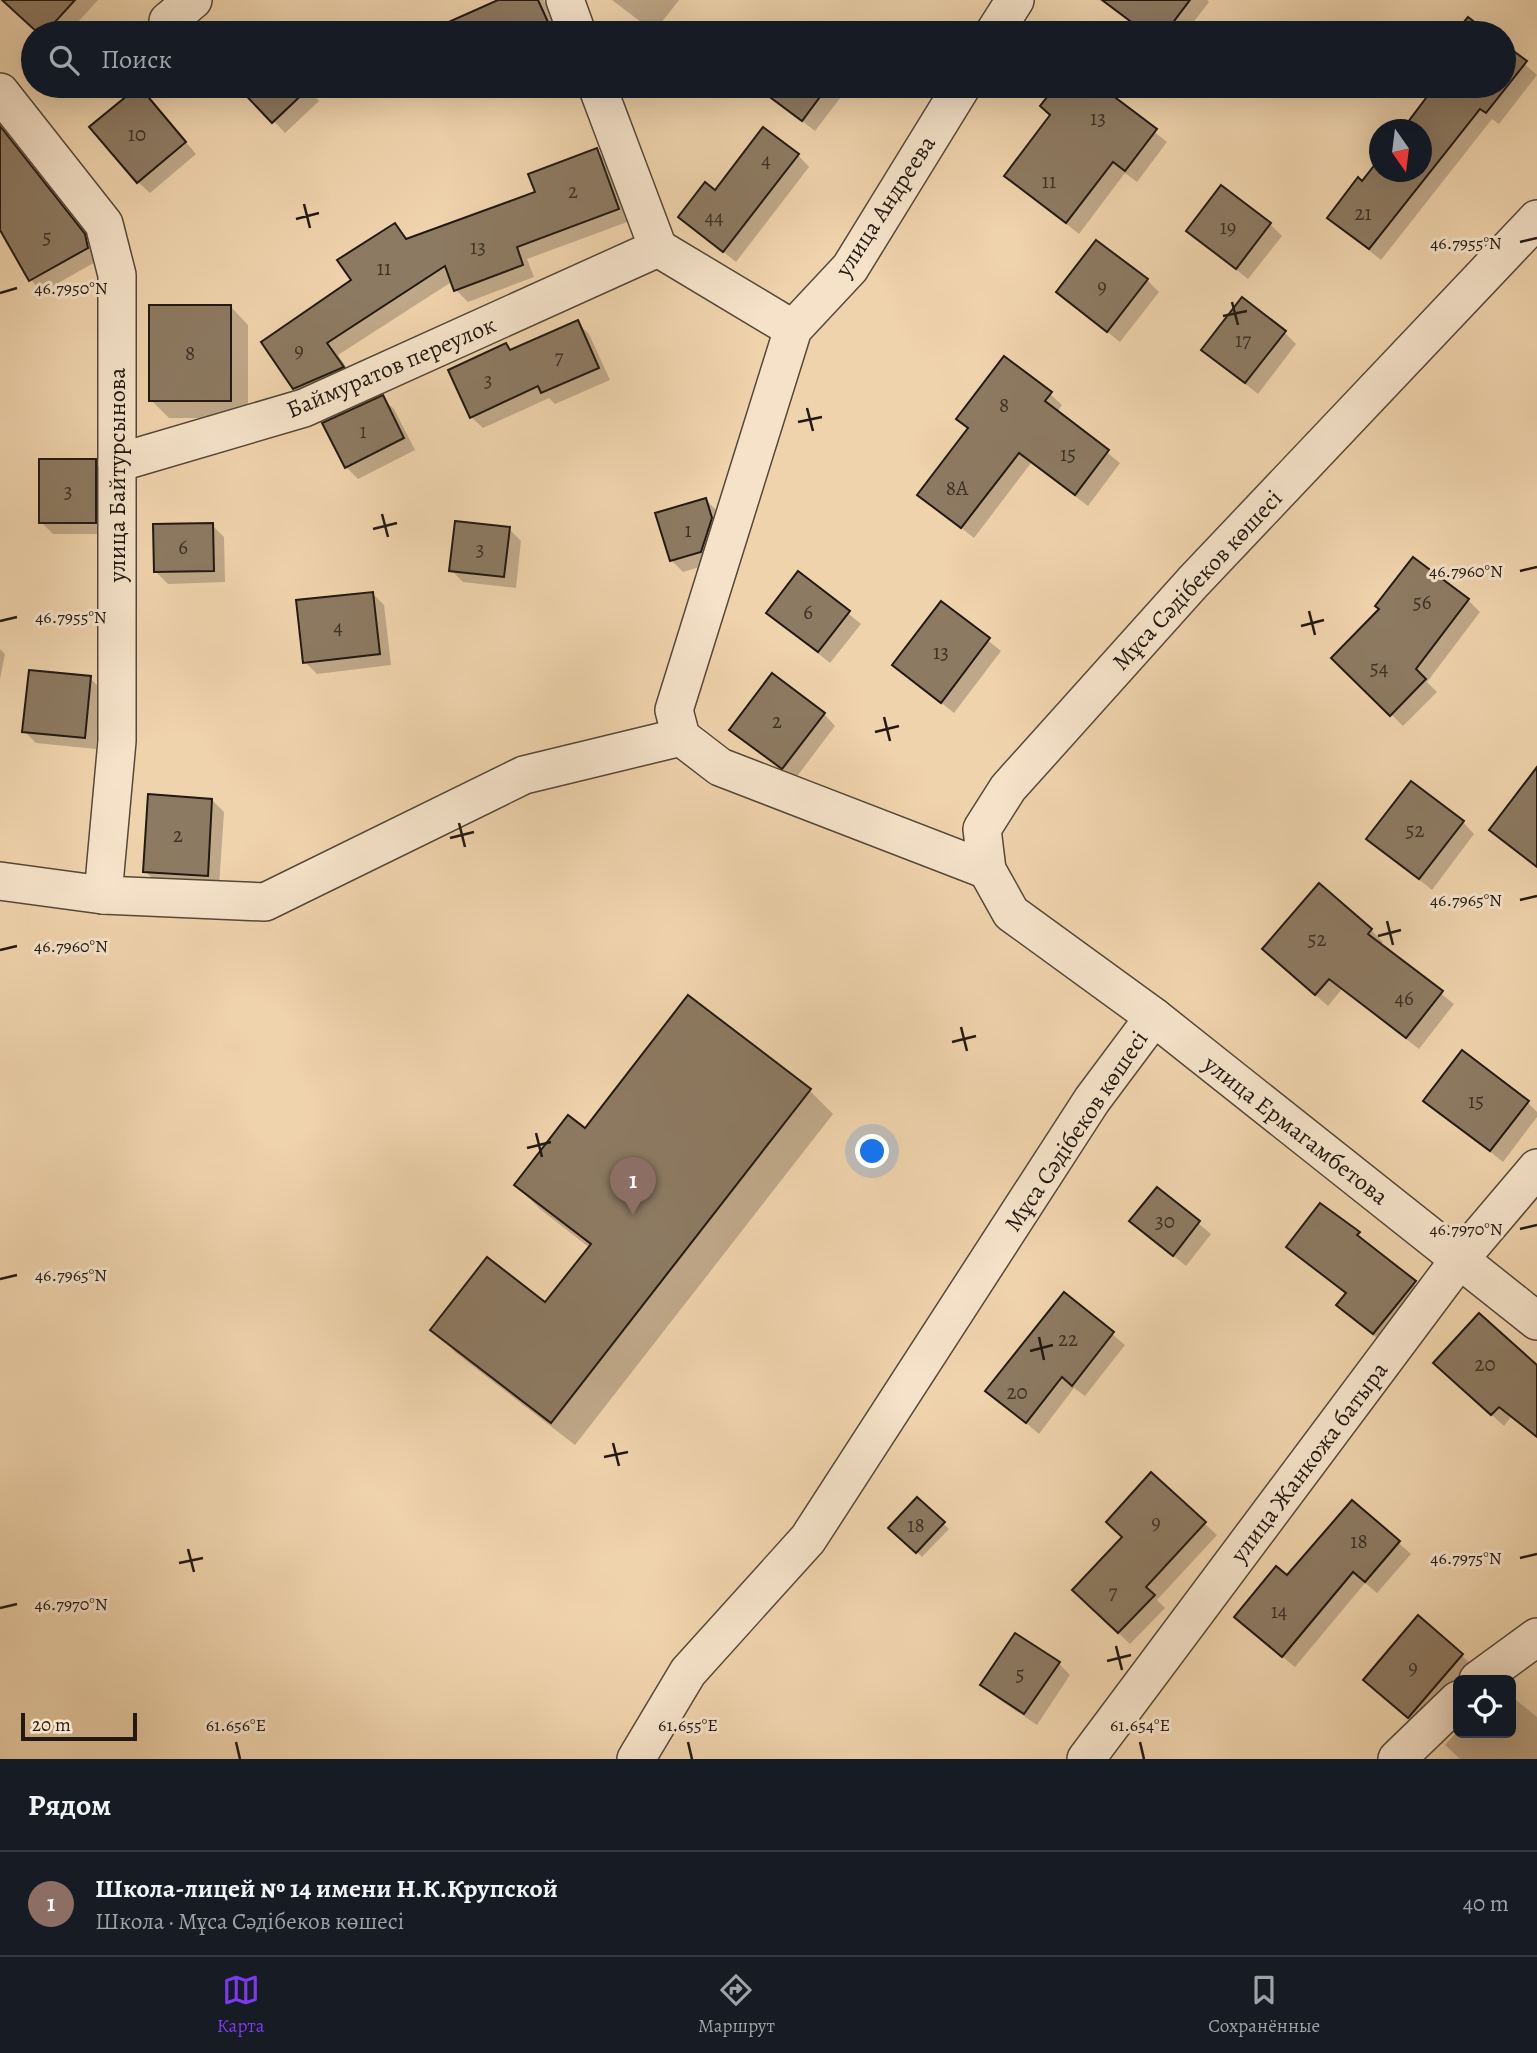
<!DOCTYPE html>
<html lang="ru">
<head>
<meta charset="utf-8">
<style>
	:root { --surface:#171b24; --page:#242831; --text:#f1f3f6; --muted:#9ea1a6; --line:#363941; --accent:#7c3aed }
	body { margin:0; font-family:Alegreya,serif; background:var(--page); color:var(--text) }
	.controls { position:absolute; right:21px; bottom:21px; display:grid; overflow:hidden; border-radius:10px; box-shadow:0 7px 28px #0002 }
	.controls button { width:63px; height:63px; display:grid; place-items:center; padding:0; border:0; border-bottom:2px solid var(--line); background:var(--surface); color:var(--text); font:35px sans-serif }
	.compass { position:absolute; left:1369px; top:119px; width:63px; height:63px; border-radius:50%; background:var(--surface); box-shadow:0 7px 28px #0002; rotate:166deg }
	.scale { position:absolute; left:21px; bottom:18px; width:116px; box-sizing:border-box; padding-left:7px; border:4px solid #231912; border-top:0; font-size:19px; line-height:24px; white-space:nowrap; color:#231912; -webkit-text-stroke:5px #f5e2c9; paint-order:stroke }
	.you { position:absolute; left:873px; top:1152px; width:24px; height:24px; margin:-18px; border:5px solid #fff; border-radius:50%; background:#1a73e8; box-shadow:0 0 0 10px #1a73e833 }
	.badge { display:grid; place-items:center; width:46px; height:46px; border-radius:50%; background:var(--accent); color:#fff; font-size:23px; font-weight:700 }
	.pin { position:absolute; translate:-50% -58px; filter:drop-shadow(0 2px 4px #0008) }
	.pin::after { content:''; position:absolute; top:37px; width:24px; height:21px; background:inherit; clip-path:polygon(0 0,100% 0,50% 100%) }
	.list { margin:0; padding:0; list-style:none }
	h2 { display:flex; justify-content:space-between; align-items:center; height:91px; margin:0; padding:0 28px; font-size:30px }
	h2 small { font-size:23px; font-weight:400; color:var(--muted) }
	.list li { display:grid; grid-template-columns:46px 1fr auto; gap:21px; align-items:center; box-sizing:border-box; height:105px; padding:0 28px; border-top:2px solid var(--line) }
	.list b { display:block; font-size:26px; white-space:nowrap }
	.list p { margin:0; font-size:23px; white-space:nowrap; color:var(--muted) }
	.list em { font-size:23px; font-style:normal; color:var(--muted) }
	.icon { flex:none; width:38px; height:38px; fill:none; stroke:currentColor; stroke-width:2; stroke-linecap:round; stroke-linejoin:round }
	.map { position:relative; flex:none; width:1537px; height:1759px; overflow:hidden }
	.search { position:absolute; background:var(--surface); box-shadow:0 7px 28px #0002; left:21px; right:21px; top:21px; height:77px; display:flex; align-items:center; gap:18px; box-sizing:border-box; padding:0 24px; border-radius:38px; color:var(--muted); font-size:26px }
	.sheet { height:196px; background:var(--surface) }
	nav { display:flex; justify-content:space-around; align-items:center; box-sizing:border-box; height:98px; border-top:2px solid var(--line); background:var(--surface); font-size:19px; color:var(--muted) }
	nav a { display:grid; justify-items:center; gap:4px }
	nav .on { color:var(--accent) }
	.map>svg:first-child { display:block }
	.shadow { fill:#0003 }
	.building { fill:#8d7a62; stroke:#231912; stroke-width:2 }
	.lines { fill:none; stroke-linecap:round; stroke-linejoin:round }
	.street-casing { stroke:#564838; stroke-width:40 }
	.street { stroke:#f5e2c9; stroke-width:37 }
	.ticks { fill:none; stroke:#231912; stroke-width:2.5 }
	.labels { text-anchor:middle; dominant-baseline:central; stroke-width:6; stroke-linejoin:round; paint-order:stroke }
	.number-label { font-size:21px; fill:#3e3126 }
	.street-label { font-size:24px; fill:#231912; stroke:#f5e2c9 }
	.ticks-label { font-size:18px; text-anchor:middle; fill:#231912; stroke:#f5e2c9; stroke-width:6; stroke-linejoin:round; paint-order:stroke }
</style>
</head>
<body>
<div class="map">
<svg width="1537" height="1759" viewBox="0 0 1537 1759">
	<rect width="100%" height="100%" fill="#efd3ac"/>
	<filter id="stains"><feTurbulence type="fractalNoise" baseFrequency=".00286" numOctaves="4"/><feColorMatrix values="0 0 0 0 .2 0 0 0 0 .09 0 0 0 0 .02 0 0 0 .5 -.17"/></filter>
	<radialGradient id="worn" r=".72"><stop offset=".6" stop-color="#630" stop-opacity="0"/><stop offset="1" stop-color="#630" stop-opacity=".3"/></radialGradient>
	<!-- shadow -->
	<g class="shadow">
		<path d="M4,0H98L68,33H40Z"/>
		<path d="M503,0H544L558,33H483L474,13Z"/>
		<path d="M612,0H679L654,32Z"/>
		<path d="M1116,0H1207L1209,2L1185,33H1145L1112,5Z"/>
		<path d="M1504,46L1537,75L1499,124L1492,119L1381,260L1329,218L1363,183L1380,172H1422V130H1404L1438,86H1504Z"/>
		<path d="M240,86H305L319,101L285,133Z"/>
		<path d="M757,86H844L847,89L815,131Z"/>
		<path d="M1058,86H1097L1167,142L1137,182L1125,173L1079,234L1006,176L1052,116L1042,106Z"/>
		<path d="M150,100L196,154L150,193L138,182Z"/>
		<path d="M0,125L96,247L99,260L42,292L31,280L3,231Z"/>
		<path d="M596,150L608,162L630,221L527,259L534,277L468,302L456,290L453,281L338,355L354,379L306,400L294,388L353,280L395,225L409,240L537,193Z"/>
		<path d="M798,155L809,167L736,262L680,217Z"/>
		<path d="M1270,224L1282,236L1248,279L1188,231Z"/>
		<path d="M1147,280L1159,292L1120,342L1058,292Z"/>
		<path d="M231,307L248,325V418H169L151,400Z"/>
		<path d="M577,322L589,334L610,380L555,404L549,398L483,428L471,417L506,345L512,351Z"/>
		<path d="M1284,332L1296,344L1258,394L1203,350Z"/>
		<path d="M1050,394L1062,405L1057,412L1120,463L1088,506L1031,463L974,538L920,495L969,429L958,418Z"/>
		<path d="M382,398L394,409L415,450L358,479L346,467Z"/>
		<path d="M95,461L107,473V534H53L41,522Z"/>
		<path d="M706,500L718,512L713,563L683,572L671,560Z"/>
		<path d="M212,525L224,537L225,582L168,584L156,572Z"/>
		<path d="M509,529L521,541L516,588L463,582L451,570Z"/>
		<path d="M799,573L861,624L830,663L768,613Z"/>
		<path d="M372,593L384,605L391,665L317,674L305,662Z"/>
		<path d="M1468,600L1480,612L1427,682L1437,692L1403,726L1334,658Z"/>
		<path d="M941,603L1001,651L954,713L894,665Z"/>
		<path d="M0,649L5,654L0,679Z"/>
		<path d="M90,678L102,690L96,749L36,743L24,731Z"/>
		<path d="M824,714L835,726L795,779L731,730Z"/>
		<path d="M1537,782V868L1492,830Z"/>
		<path d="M212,800L224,812L219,887L157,883L145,871Z"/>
		<path d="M1463,822L1474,834L1432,890L1369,839Z"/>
		<path d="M1319,886L1371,930L1383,942L1380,945L1454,1004L1419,1049L1342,989L1328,1006L1276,961Z"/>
		<path d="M809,1090L833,1114L575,1445L456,1353L433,1330L546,1305L590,1248L540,1209L516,1185L585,1130Z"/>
		<path d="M1426,1100L1527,1102L1537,1112V1117L1503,1162Z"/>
		<path d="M1157,1189L1211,1234L1186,1266L1144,1232Z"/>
		<path d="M1320,1205L1358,1234L1426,1295L1385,1345L1338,1305L1347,1294L1288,1247Z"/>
		<path d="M1064,1294L1125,1345L1085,1396L1074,1388L1039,1434L988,1391Z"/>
		<path d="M1537,1367V1438L1511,1417L1504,1426L1447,1375Z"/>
		<path d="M1151,1474L1217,1535L1157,1600L1165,1608L1130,1644L1074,1590L1124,1538Z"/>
		<path d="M917,1499L949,1529L922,1557L890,1527Z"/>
		<path d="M1352,1502L1411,1554L1377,1593L1365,1583L1295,1667L1248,1628Z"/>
		<path d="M1419,1617L1481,1673L1473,1680H1458V1695L1421,1729L1377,1692Z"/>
		<path d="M1059,1664L1070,1675L1037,1725L994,1696L982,1685Z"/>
		<path d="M1511,1696L1537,1717V1759H1460L1445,1745L1458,1731L1511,1733Z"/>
	</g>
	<!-- building -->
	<g class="building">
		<path d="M2,0H75L45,33H38Z"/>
		<path d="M498,0H538L553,33H424Z"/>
		<path d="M1102,0H1190L1165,33H1146Z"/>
		<path d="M1468,17L1489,33H1455Z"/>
		<path d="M1504,44L1527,61L1486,113L1480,109L1369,249L1327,218L1358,177L1362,181L1380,158V172H1422V130H1402L1435,86H1504Z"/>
		<path d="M139,86L186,142L137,183L89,127Z"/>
		<path d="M237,86H311L272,123Z"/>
		<path d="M755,86H828L802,121Z"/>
		<path d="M1056,86H1100L1157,129L1125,171L1113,162L1066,223L1004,176L1050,115L1040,106Z"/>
		<path d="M0,126L85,234L88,248L29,281L0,230Z"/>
		<path d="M763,127L799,154L723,252L678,217L705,182L715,190Z"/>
		<path d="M597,148L619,209L517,247L523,265L454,291L445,266L327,343L344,367L293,389L261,342L351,280L337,260L395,223L406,239L535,192L528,174Z"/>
		<path d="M1221,185L1271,223L1236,269L1186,231Z"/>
		<path d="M1096,240L1148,279L1107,332L1056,292Z"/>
		<path d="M1242,297L1286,331L1245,383L1201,350Z"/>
		<rect x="149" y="305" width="82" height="96"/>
		<path d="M578,320L599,368L541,393L538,386L470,418L448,370L506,343L510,350Z"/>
		<path d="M1004,356L1052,392L1045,401L1109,450L1075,495L1019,453L961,528L917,495L968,428L956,419Z"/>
		<path d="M383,395L404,438L345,468L322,423Z"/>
		<rect x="39" y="459" width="57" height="64"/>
		<path d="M706,498L712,518L701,552L670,561L655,513Z"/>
		<path d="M455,521L510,527L504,577L449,571Z"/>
		<path d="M213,523L214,571L154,572L153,524Z"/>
		<path d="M1413,557L1469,599L1416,669L1426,679L1390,716L1331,658L1379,609L1375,606Z"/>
		<path d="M798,571L850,611L818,652L766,613Z"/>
		<path d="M373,592L380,654L303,663L296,600Z"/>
		<path d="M941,601L990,638L941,703L892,665Z"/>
		<path d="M29,670L91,676L85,738L22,732Z"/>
		<path d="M772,673L825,713L782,769L729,730Z"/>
		<path d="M1537,767V867L1489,830Z"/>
		<path d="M1411,781L1464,821L1419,879L1366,839Z"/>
		<path d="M148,794L212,799L208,876L143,872Z"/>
		<path d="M1319,883L1372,929L1368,934L1443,991L1406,1038L1329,979L1315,995L1262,949Z"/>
		<path d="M688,995L811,1089L551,1423L430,1330L487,1257L545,1302L591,1244L514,1185L568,1115L585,1128Z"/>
		<path d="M1462,1050L1529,1101L1490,1151L1423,1101Z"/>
		<path d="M1157,1187L1200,1221L1173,1256L1129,1221Z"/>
		<path d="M1320,1203L1360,1232L1357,1235L1416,1281L1373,1334L1336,1305L1346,1293L1286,1247Z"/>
		<path d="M1064,1292L1114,1332L1072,1386L1062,1377L1026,1423L985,1391Z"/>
		<path d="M1479,1313L1537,1365V1437L1499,1407L1491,1415L1433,1363Z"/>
		<path d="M1151,1472L1206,1522L1146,1587L1155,1595L1118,1633L1072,1590L1122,1537L1106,1522Z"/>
		<path d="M917,1497L945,1522L916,1553L888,1528Z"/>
		<path d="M1352,1500L1400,1541L1365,1582L1353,1572L1282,1657L1234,1617L1276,1566L1287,1575Z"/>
		<path d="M1418,1615L1463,1654L1408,1718L1363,1680Z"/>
		<path d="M1015,1633L1060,1662L1024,1714L980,1685Z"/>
	</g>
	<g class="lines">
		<!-- street casing -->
		<g class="street-casing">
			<g id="street">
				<path d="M565,0L577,33"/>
				<path d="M168,21L193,0"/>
				<path d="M994,33L1015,0"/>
				<path d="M597,86L658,248"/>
				<path d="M962,86L850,268L793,329L674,710L681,737L720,767L987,870"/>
				<path d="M0,92L104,224L117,275V741L103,895"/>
				<path d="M1537,219L1193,582L1008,788L982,829L987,870L1011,913L1154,1017L1537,1321"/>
				<path d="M658,248L793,329"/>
				<path d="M117,463L304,408L658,248"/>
				<path d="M0,881L103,895L265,902L524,775L681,737"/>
				<path d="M1478,1680L1537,1637"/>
				<path d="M636,1759L688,1672L808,1539L1092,1100L1154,1017"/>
				<path d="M1086,1759L1459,1260L1537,1168"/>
				<path d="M1397,1759L1458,1700"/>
			</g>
		</g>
		<!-- street -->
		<use href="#street" class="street"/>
	</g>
	<!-- ticks -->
	<path class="ticks" d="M304,204L310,228M296,219L319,213M1520,242L1537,238M0,293L17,288M1232,302L1238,325M1223,316L1247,311M807,408L813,431M798,422L822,417M382,514L388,537M373,529L397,523M1520,571L1537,567M1309,611L1315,635M0,621L17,617M1301,626L1324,620M884,717L890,741M875,732L899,726M459,823L465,847M450,838L474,832M1520,900L1537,896M1387,921L1393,945M1378,936L1401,930M0,950L17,946M961,1027L967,1051M952,1042L976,1036M536,1133L542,1157M527,1148L551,1142M1520,1229L1537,1225M0,1279L17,1275M1039,1337L1044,1360M1030,1351L1053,1345M613,1443L619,1466M604,1457L628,1452M188,1549L194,1572M1520,1558L1537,1554M179,1563L203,1558M0,1608L17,1604M1116,1646L1122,1670M1107,1661L1131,1655M236,1742L240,1759M688,1742L692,1759M1140,1742L1144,1759"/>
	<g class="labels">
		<!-- number labels -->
		<g class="number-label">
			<text x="1098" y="118">13</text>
			<text x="137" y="134">10</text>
			<text x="766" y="160">4</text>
			<text x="1049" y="181">11</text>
			<text x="573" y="191">2</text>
			<text x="1363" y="213">21</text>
			<text x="714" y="217">44</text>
			<text x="1228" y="227">19</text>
			<text x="47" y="237">5</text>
			<text x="478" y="247">13</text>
			<text x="384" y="268">11</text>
			<text x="1102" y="286">9</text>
			<text x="1243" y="340">17</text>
			<text x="299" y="350">9</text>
			<text x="190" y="353">8</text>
			<text x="559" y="357">7</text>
			<text x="488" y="380">3</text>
			<text x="1004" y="405">8</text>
			<text x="363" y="431">1</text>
			<text x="1068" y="454">15</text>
			<text x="957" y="488">8А</text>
			<text x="68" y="491">3</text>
			<text x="688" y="530">1</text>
			<text x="183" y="547">6</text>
			<text x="480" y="549">3</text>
			<text x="1422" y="602">56</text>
			<text x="808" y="612">6</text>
			<text x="338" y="627">4</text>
			<text x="941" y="652">13</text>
			<text x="1379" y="668">54</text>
			<text x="777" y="721">2</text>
			<text x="1415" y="830">52</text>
			<text x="178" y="835">2</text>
			<text x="1317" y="939">52</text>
			<text x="1404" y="998">46</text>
			<text x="1476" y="1101">15</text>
			<text x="1165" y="1221">30</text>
			<text x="1068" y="1339">22</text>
			<text x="1485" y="1364">20</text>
			<text x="1017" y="1392">20</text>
			<text x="1156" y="1522">9</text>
			<text x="916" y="1525">18</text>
			<text x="1359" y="1541">18</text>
			<text x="1113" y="1592">7</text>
			<text x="1279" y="1611">14</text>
			<text x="1413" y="1667">9</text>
			<text x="1020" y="1674">5</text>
		</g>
		<!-- street labels -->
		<g class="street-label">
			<text transform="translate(885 206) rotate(-57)">улица Андреева</text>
			<text transform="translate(391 367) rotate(-23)">Баймуратов переулок</text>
			<text transform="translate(117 475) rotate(-90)">улица Байтурсынова</text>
			<text transform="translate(1197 580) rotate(-47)">Мұса Сәдібеков көшесі</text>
			<text transform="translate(1296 1130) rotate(38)">улица Ермагамбетова</text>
			<text transform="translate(1076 1131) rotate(-56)">Мұса Сәдібеков көшесі</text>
			<text transform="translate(1309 1462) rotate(-53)">улица Жанкожа батыра</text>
		</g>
	</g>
	<g class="ticks-label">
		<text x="1466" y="249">46.7955°N</text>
		<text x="71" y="294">46.7950°N</text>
		<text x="1466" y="577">46.7960°N</text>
		<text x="71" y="623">46.7955°N</text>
		<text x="1466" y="906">46.7965°N</text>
		<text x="71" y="952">46.7960°N</text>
		<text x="1466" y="1235">46.7970°N</text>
		<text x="71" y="1281">46.7965°N</text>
		<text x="1466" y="1564">46.7975°N</text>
		<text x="71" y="1610">46.7970°N</text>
		<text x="236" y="1731">61.656°E</text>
		<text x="688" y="1731">61.655°E</text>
		<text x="1140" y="1731">61.654°E</text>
	</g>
	<rect width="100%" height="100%" filter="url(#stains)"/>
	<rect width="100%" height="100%" fill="url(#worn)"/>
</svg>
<div class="controls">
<button><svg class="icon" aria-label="locate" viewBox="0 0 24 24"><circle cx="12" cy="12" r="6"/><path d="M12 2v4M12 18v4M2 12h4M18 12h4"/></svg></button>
</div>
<svg class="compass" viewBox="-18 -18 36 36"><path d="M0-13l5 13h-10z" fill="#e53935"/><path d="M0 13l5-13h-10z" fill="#9ea1a6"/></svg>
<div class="scale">20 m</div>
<div class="you"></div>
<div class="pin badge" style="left:633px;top:1215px;background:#8d6e63">1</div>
<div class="search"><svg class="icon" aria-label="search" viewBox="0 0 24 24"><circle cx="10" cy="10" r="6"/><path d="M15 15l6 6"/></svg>Поиск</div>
</div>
<section class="sheet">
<h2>Рядом<small></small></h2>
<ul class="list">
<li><span class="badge" style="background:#8d6e63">1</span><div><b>Школа-лицей № 14 имени Н.К.Крупской</b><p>Школа · Мұса Сәдібеков көшесі</p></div><em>40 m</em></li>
</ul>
</section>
<nav>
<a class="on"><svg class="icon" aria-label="map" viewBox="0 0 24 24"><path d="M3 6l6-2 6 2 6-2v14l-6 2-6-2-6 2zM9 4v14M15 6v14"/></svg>Карта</a>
<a><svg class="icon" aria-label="directions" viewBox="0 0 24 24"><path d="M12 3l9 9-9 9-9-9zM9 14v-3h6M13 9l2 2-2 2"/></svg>Маршрут</a>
<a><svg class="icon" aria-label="saved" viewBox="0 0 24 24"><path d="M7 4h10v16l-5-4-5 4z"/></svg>Сохранённые</a>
</nav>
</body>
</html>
